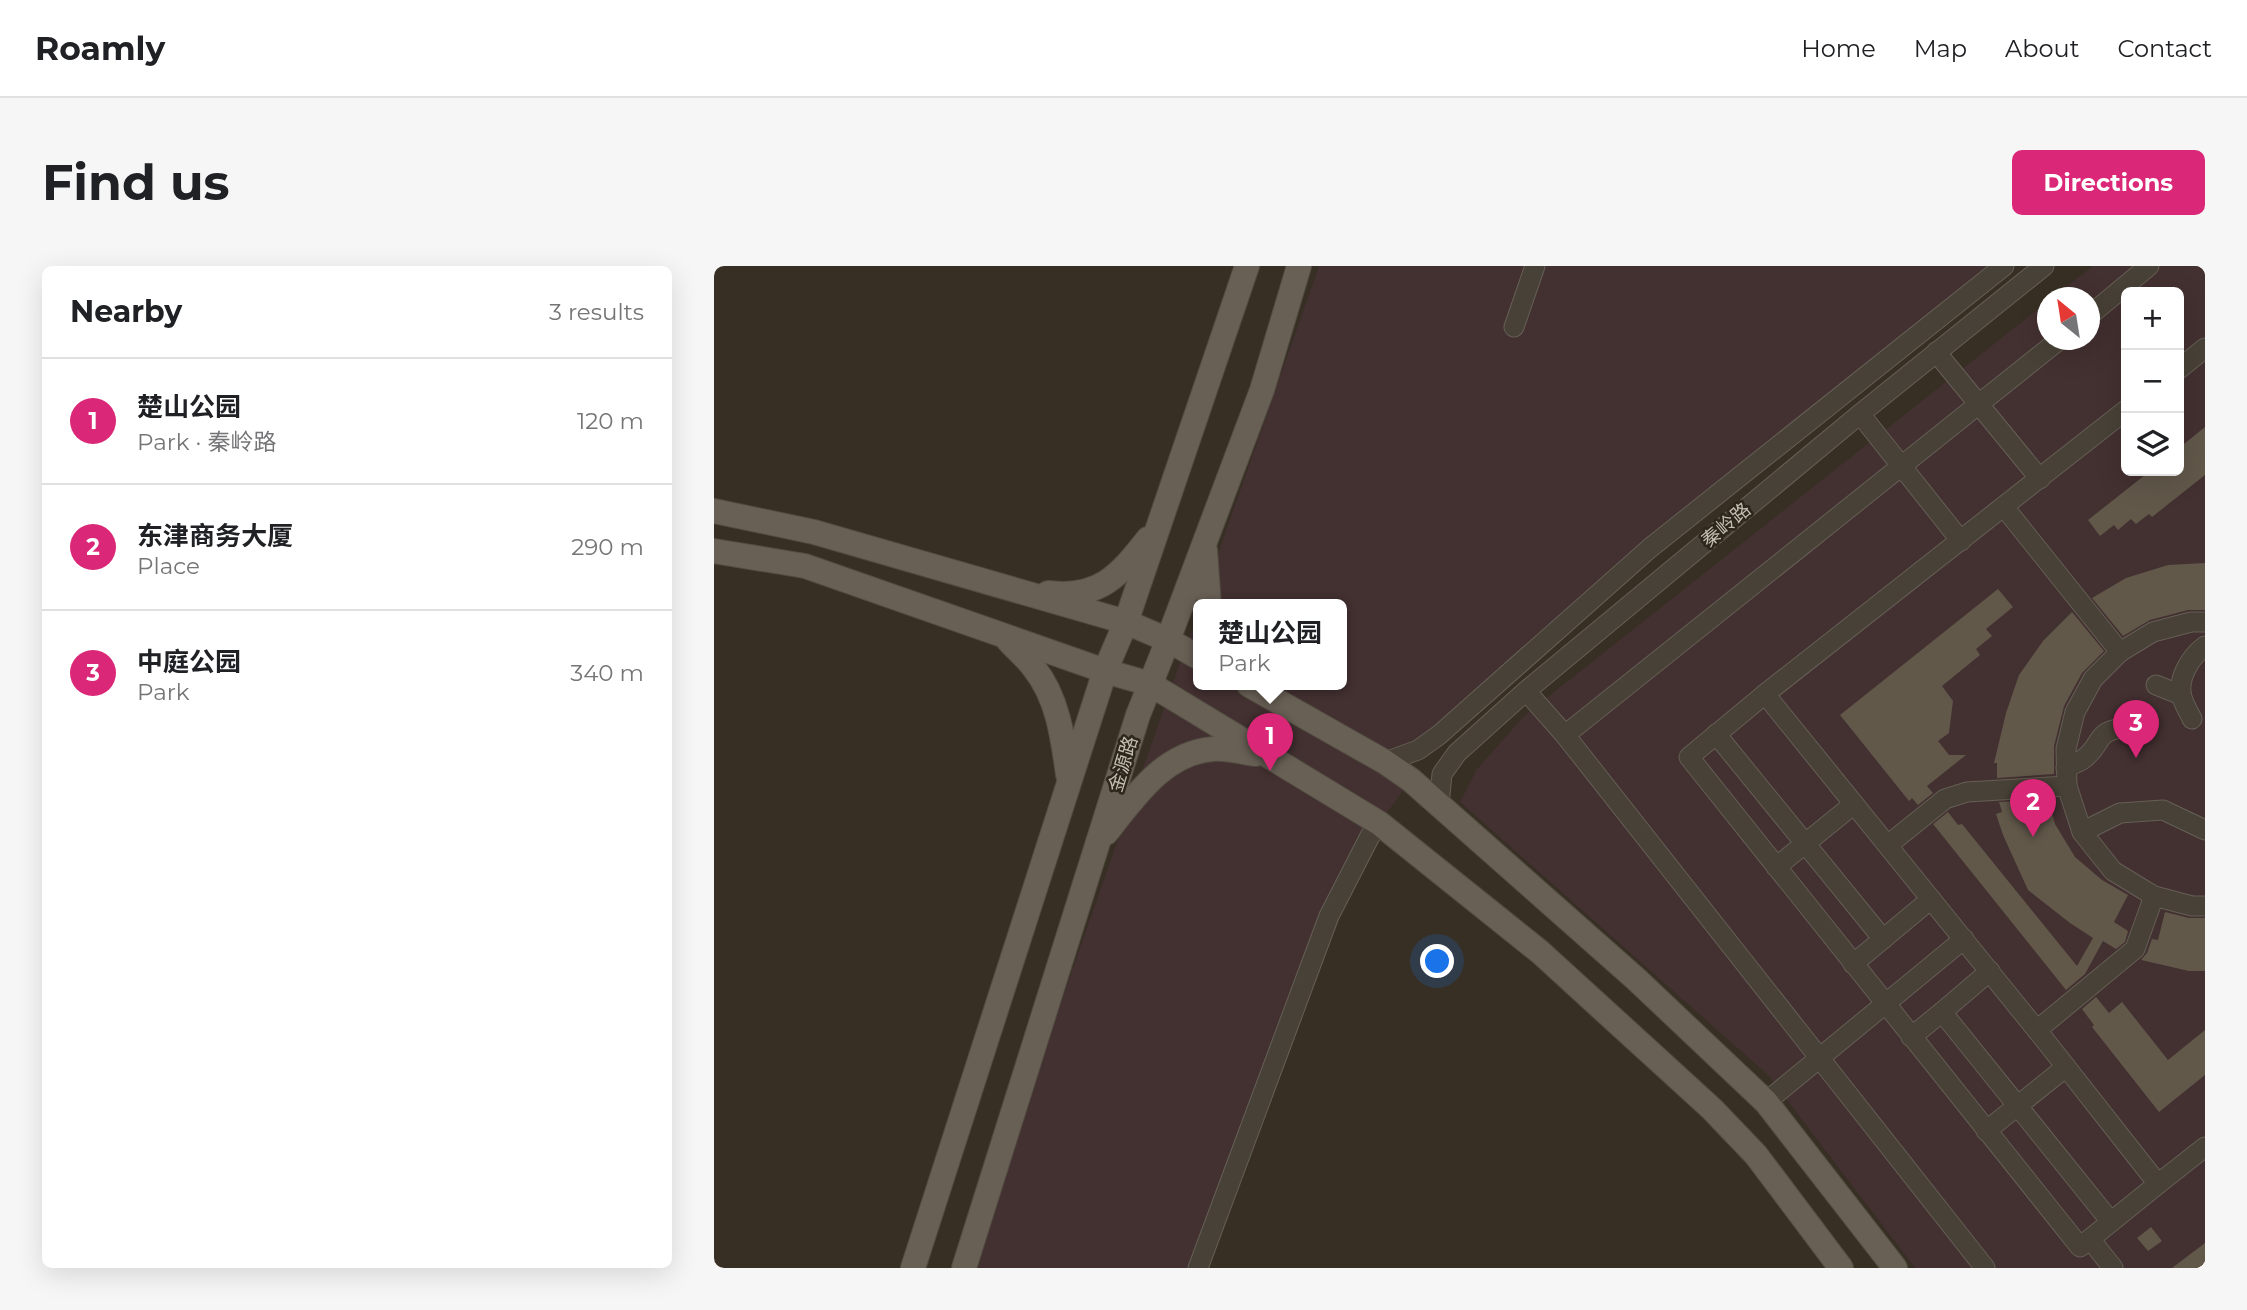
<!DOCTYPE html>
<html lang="en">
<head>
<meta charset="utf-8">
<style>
	:root { --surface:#fff; --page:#f6f6f6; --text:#202124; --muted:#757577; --line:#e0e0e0; --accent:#db2777 }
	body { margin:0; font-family:Montserrat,"Noto Sans SC",sans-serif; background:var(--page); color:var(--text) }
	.controls { position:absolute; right:21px; top:21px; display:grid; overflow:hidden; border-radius:10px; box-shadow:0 7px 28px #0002 }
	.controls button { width:63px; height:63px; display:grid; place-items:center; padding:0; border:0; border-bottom:2px solid var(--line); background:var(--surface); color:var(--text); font:35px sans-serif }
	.compass { position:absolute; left:1323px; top:21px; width:63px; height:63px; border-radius:50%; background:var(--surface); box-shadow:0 7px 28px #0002; rotate:330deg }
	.you { position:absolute; left:724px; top:696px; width:24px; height:24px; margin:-18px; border:5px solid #fff; border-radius:50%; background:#1a73e8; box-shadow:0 0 0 10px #1a73e833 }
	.badge { display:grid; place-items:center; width:46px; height:46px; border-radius:50%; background:var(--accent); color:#fff; font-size:23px; font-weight:700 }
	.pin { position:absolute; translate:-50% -58px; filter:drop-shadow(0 2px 4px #0008) }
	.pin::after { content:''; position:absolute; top:37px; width:24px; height:21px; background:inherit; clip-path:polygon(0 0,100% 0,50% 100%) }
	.popup { position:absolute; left:479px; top:333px; width:154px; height:91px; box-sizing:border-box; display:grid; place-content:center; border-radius:10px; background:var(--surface); filter:drop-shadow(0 2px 5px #0005); font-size:23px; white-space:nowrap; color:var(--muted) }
	.popup b { font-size:26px; color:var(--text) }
	.popup::after { content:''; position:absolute; left:50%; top:100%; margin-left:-14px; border:14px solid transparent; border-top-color:var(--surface) }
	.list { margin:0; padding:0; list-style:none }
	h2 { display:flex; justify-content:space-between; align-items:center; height:91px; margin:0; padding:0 28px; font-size:30px }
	h2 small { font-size:23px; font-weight:400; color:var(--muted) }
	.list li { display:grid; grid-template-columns:46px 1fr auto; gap:21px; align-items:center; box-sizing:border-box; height:126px; padding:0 28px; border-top:2px solid var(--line) }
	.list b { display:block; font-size:26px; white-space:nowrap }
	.list p { margin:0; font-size:23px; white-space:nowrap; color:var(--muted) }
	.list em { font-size:23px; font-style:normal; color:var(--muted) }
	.icon { flex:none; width:38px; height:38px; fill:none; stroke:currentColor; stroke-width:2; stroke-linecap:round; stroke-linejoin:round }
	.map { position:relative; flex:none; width:1491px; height:1002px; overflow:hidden; border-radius:10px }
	header { display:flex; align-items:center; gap:42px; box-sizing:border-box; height:98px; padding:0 35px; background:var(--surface); border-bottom:2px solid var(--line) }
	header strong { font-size:33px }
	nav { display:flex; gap:38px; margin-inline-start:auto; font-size:24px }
	.intro { display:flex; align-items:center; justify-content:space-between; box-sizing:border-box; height:168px; padding:0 42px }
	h1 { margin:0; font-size:49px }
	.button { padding:18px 32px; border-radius:10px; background:var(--accent); color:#fff; font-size:24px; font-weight:700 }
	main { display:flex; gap:42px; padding:0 42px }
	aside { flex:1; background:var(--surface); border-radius:10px; box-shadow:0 7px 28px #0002 }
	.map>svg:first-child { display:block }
	.green { fill:#433031; fill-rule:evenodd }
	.building { fill:#61584a }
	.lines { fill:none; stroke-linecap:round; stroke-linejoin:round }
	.minor-casing { stroke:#655f55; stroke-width:21 }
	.major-casing { stroke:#514b40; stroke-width:26 }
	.minor { stroke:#484137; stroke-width:19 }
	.major { stroke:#686055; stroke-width:24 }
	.labels { text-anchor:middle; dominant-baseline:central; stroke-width:5; stroke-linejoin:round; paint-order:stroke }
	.street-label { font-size:19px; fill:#c4beb2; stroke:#2c261c }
</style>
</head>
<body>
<header>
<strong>Roamly</strong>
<nav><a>Home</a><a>Map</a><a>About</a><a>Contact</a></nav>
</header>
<div class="intro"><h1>Find us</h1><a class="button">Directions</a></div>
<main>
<aside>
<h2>Nearby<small>3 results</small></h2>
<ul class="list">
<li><span class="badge">1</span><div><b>楚山公园</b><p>Park · 秦岭路</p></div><em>120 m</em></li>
<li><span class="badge">2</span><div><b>东津商务大厦</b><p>Place</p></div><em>290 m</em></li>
<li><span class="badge">3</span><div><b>中庭公园</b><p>Park</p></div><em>340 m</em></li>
</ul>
</aside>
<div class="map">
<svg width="1491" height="1002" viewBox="0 0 1491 1002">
	<rect width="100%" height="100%" fill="#372f23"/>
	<!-- green -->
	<g class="green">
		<path d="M605,0H1290L725,469L672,496L697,514L656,570L484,1002H254L484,345V419H628V339H486Z"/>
		<path d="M1379,0H1491V1002H1201L1054,809L746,536L763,503L811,449L1333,36L1334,74H1376V32L1339,31ZM1412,26H1465V205H1412Z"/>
	</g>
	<!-- building -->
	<g class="building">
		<path d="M1491,161V209L1438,251L1435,248L1422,258L1417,253L1404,264L1400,259L1386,270L1374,254L1436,205H1465V182Z"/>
		<path d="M1491,297V344H1474L1436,354L1409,370L1378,332L1412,312L1454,299Z"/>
		<path d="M1284,323L1299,341L1272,363L1278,370L1262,383L1266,389L1228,420L1239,435L1235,467L1224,475L1235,489H1252L1213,520L1219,527L1204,539L1198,532L1195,535L1126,449Z"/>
		<path d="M1358,346L1390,385L1368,407L1350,440L1340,480V508L1283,512V497H1280L1292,447L1305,409L1329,375Z"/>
		<path d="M1334,533L1341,558L1361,591L1388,614L1414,629L1400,656L1414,665L1411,676L1402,683L1389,675L1371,708L1352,724L1219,558L1234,546L1244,559L1248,558L1363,700L1379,672L1356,657L1314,624L1289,569L1282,548L1288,546L1285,536L1307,535L1309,540Z"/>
		<path d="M1451,646L1475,652H1491V705H1475L1427,694L1433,687L1438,673L1444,674Z"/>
		<path d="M1382,731L1395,747L1408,736L1454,794L1491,764V809L1445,846L1378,761L1380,759L1368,743Z"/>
		<path d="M1437,961L1448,975L1434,985L1423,972Z"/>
		<path d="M1491,977V1002H1458Z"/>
	</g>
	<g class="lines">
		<!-- minor casing -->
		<g class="minor-casing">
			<g id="minor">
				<path d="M1376,49L1435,0"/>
				<path d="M800,61L821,0"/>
				<path d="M1222,86L1326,213"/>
				<path d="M1465,103L1491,82"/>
				<path d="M1412,144L1051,428L1330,773L1444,918L1491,881"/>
				<path d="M1146,148L1247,275"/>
				<path d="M1290,241L1406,386"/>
				<path d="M1491,356H1477L1439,366L1406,386L1379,413L1361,446L1352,483L1353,520L1368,566L1399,605L1440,630L1478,640H1491"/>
				<path d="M1442,419L1467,429"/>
				<path d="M812,425L851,469L1271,1002"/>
				<path d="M1051,428L975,491L1366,981L1444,918"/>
				<path d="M1478,453C1475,446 1470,439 1468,431C1463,413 1476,391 1491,380"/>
				<path d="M1002,468L1169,673"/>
				<path d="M851,469L1345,74"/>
				<path d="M671,496L704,484L725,469L936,282L1290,0"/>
				<path d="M1352,502C1357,499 1363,497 1368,494C1392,477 1377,464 1417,461"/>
				<path d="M725,539L728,508L743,487L812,425L1146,148L1330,0"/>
				<path d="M1368,566L1406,547L1449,544L1491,564"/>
				<path d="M1174,579L1231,533L1253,526L1353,520"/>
				<path d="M1062,601L1140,538"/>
				<path d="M1139,698L1217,633"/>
				<path d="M1276,705L1228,746L1397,956"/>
				<path d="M1323,764L1421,683L1440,630"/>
				<path d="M1197,771L1228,746"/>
				<path d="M1052,836L1250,673"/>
				<path d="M1272,865L1352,801"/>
				<path d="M1376,973L1399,1002"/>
				<path d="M484,1002L615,650L656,570L665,557"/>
			</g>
		</g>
		<!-- major casing -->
		<g class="major-casing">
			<g id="major">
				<path d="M0,245L100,266L412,356L454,374L484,391"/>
				<path d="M491,284L495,339"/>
				<path d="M0,285L91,300L391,405L436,418L665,557L826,686L998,843L1042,889L1127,1002"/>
				<path d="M334,327C385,333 405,310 434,273"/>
				<path d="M294,374C302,383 313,392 320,402C344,432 349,472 354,509"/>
				<path d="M535,419L671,496L697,514L922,713L1052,836L1181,1002"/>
				<path d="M392,567C420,532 449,487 499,483C512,482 528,486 542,488"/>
				<path d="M199,1002L391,405L412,356L533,0"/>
				<path d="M250,1002L424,449L454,374L548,124L585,0"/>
			</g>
		</g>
		<!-- minor -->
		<use href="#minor" class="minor"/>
		<!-- major -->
		<use href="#major" class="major"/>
	</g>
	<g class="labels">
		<!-- street labels -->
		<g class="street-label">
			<text transform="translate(1012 259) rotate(-40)">秦岭路</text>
			<text transform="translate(409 498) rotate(-73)">金源路</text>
		</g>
	</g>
</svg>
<div class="controls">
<button>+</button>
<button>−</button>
<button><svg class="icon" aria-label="layers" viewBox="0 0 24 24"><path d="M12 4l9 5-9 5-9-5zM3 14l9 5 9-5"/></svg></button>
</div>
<svg class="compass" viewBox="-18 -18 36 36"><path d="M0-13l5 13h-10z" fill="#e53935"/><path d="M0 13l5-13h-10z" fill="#757577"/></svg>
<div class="you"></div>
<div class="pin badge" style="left:556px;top:505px">1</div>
<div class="popup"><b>楚山公园</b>Park</div>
<div class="pin badge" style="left:1319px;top:571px">2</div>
<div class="pin badge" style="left:1422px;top:492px">3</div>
</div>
</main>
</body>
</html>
